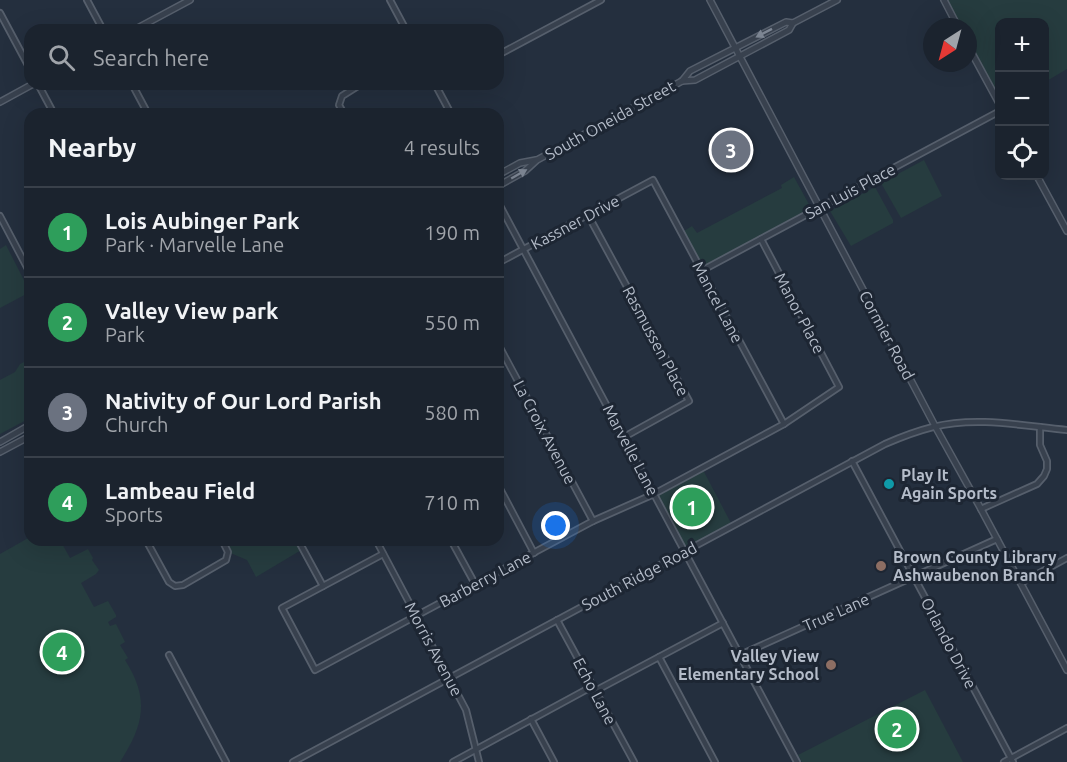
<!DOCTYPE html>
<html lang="en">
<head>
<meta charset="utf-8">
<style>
	:root { --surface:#1b232e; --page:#282f3a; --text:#f1f3f6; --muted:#a0a4aa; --line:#39404a; --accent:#bca0f2 }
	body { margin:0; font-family:Ubuntu,sans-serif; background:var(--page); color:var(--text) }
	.controls { position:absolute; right:18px; top:18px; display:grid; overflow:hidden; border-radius:12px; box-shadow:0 6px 24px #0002 }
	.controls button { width:54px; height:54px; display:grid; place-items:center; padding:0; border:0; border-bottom:2px solid var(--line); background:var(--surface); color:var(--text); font:30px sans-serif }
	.compass { position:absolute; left:923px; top:18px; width:54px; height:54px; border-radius:50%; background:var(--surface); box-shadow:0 6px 24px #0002; rotate:216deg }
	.you { position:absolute; left:556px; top:526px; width:21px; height:21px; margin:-15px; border:4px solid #fff; border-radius:50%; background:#1a73e8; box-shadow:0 0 0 9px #1a73e833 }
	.badge { display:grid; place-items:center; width:39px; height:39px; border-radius:50%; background:var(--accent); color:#fff; font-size:20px; font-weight:700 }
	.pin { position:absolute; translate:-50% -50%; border:3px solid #fff; box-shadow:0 2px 6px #0006 }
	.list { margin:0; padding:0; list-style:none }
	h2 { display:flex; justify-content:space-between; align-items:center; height:78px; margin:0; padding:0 24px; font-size:26px }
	h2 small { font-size:20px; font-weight:400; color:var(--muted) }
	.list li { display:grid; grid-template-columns:39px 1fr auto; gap:18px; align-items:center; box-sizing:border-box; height:90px; padding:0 24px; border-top:2px solid var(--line) }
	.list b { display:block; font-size:22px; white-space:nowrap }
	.list p { margin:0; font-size:20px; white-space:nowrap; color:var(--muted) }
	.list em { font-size:20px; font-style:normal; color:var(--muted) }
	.icon { flex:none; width:33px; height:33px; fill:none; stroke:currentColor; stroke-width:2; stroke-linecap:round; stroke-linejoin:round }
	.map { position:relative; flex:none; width:1067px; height:762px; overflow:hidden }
	.search { position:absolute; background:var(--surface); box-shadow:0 6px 24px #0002; left:24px; top:24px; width:480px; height:66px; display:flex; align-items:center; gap:15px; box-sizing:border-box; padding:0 21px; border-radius:18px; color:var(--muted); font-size:22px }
	.panel { position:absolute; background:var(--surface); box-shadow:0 6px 24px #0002; left:24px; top:108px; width:480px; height:438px; border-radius:18px }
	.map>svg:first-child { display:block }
	.green { fill:#263c3f }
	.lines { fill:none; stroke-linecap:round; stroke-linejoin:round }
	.minor-casing { stroke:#565f6c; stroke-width:8 }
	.tertiary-casing { stroke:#565f6c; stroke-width:8 }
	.minor { stroke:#38414e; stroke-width:4.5 }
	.tertiary { stroke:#38414e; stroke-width:5 }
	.oneway { fill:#7c8592 }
	.culture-dot { fill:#0f9aa8; stroke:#1d2633; stroke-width:2 }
	.education-dot { fill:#8d6e63; stroke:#1d2633; stroke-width:2 }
	.labels { text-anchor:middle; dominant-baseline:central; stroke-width:6; stroke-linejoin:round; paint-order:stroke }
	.street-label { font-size:16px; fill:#b4bcc9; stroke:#1d2633 }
	.poi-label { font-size:16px; font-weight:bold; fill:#b4bcc9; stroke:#1d2633; text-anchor:start }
</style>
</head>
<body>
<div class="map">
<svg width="1067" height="762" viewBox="0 0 1067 762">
	<rect width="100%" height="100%" fill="#242f3e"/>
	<!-- green -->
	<g class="green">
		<path d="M946,0H1067V69L1045,82L1044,22H1000L999,91L997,90L993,93L968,46V27H958Z"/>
		<path d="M924,160L942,196L901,218L881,183Z"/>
		<path d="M794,177L811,208L707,265L701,263L684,231L692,226L697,233L782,188L781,185Z"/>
		<path d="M875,187L893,220V223L851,246L830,211Z"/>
		<path d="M6,245L30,292L0,308V249Z"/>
		<path d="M30,359V418L0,434V380L15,372L20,364Z"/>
		<path d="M702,468L733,527L685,551L654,494Z"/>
		<path d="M30,537V540H60L70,558L88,549L93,558L92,560L99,570L96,574L81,583L94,607L108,601L116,615V617L108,622L110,626L116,624L125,642L120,645L128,658L125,660C150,699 144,725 120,762H0V554Z"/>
		<path d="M222,540H298L303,549L256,577L247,560L228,552Z"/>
		<path d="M925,690L963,762H802L798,755Z"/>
	</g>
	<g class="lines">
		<!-- minor casing -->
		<g class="minor-casing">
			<g id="minor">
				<path d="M87,0L103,30"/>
				<path d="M390,0L406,30"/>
				<path d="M0,13L30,69"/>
				<path d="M498,55L601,0"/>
				<path d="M38,84L54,114"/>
				<path d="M132,84L148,114"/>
				<path d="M435,84L451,114"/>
				<path d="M344,114L339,105L342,96L361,84"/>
				<path d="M498,202L797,762"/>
				<path d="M588,215L689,401L624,437"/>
				<path d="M0,216L30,273"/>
				<path d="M498,263L653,180L784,424"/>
				<path d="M701,271L1000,111"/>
				<path d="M498,344L593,521"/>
				<path d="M852,461L1013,762"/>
				<path d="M498,485L534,553"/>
				<path d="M981,509L1037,484L1044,476L1047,469V461L1040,445V427"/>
				<path d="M146,540L169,582L175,586L183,585L226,560L228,552L222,540"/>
				<path d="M298,540L323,586"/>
				<path d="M376,540L466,710L479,762"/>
				<path d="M451,540L475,584"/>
				<path d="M383,554L282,608L315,670L593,521L654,494L784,424L839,387L761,239"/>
				<path d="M1021,583L1067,558"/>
				<path d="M557,620L634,762"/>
				<path d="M169,655L226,762"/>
				<path d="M740,655L997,539"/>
				<path d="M659,657L715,762"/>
				<path d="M595,691L723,623"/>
				<path d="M531,719L554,762"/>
				<path d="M293,762L885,444C901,437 917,431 933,427C977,416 1023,426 1067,430"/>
				<path d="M453,762L593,686"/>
				<path d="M1004,762L1067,728"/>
			</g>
		</g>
		<!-- tertiary casing -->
		<g class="tertiary-casing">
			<g id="tertiary">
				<path d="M710,0L935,426L981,509L1067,670"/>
				<path d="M944,0L958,27"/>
				<path d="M134,30L190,0"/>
				<path d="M968,46L1000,105"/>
				<path d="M682,81L695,80L789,30L793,23L837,0"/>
				<path d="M0,102L33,84"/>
				<path d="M498,175L520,163L536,160"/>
				<path d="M1037,176L1067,231"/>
				<path d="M498,186L525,171L537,160L682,81L690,71L786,22L793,23"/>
				<path d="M0,442L30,425"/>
				<path d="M0,452L30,436"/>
			</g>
		</g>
		<!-- minor -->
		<use href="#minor" class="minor"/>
		<!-- tertiary -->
		<use href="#tertiary" class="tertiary"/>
	</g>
	<!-- one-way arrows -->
	<defs><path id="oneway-solid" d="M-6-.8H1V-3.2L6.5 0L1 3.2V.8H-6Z" transform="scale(1.5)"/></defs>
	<g class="oneway">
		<use href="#oneway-solid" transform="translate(764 33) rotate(153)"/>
		<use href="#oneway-solid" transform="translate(519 174) rotate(-30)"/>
	</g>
	<!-- markers -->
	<circle class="culture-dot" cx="889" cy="484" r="6"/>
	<g class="education-dot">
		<circle cx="881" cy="566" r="6"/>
		<circle cx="831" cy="665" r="6"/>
	</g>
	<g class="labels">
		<!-- street labels -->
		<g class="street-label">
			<text transform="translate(610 120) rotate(-29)">South Oneida Street</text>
			<text transform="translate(850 191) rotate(-28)">San Luis Place</text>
			<text transform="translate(575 222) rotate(-28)">Kassner Drive</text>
			<text transform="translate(718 302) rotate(62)">Mancel Lane</text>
			<text transform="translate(800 313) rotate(62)">Manor Place</text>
			<text transform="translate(887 335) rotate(62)">Cormier Road</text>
			<text transform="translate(656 341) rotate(62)">Rasmussen Place</text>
			<text transform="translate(545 432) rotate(62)">La Croix Avenue</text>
			<text transform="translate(631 450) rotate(62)">Marvelle Lane</text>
			<text transform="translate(639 576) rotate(-28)">South Ridge Road</text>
			<text transform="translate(485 579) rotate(-28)">Barberry Lane</text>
			<text transform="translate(836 612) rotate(-24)">True Lane</text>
			<text transform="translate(949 643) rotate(62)">Orlando Drive</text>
			<text transform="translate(434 649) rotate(62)">Morris Avenue</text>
			<text transform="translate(595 691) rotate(62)">Echo Lane</text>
		</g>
		<!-- poi labels -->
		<g class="poi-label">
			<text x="901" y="475">Play It<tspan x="901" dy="18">Again Sports</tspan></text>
			<text x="893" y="557">Brown County Library<tspan x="893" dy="18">Ashwaubenon Branch</tspan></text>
			<text x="819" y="656" text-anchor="end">Valley View<tspan x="819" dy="18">Elementary School</tspan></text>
		</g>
	</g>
</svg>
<div class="controls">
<button>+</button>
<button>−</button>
<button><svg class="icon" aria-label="locate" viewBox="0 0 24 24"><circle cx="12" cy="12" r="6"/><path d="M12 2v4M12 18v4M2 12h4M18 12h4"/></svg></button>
</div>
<svg class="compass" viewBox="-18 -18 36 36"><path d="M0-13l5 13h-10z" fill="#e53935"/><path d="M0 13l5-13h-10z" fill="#a0a4aa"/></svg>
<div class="you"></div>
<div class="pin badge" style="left:692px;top:507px;background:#2e9e5b">1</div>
<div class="pin badge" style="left:897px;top:729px;background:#2e9e5b">2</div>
<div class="pin badge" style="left:731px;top:150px;background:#6b7280">3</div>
<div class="pin badge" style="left:62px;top:652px;background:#2e9e5b">4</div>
<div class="search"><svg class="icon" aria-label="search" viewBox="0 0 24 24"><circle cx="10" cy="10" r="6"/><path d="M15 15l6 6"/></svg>Search here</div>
<section class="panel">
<h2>Nearby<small>4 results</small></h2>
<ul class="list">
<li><span class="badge" style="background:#2e9e5b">1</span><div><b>Lois Aubinger Park</b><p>Park · Marvelle Lane</p></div><em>190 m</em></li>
<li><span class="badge" style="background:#2e9e5b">2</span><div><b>Valley View park</b><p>Park</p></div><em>550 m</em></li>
<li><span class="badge" style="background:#6b7280">3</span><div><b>Nativity of Our Lord Parish</b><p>Church</p></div><em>580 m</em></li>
<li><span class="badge" style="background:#2e9e5b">4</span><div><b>Lambeau Field</b><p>Sports</p></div><em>710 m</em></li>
</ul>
</section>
</div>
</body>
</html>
